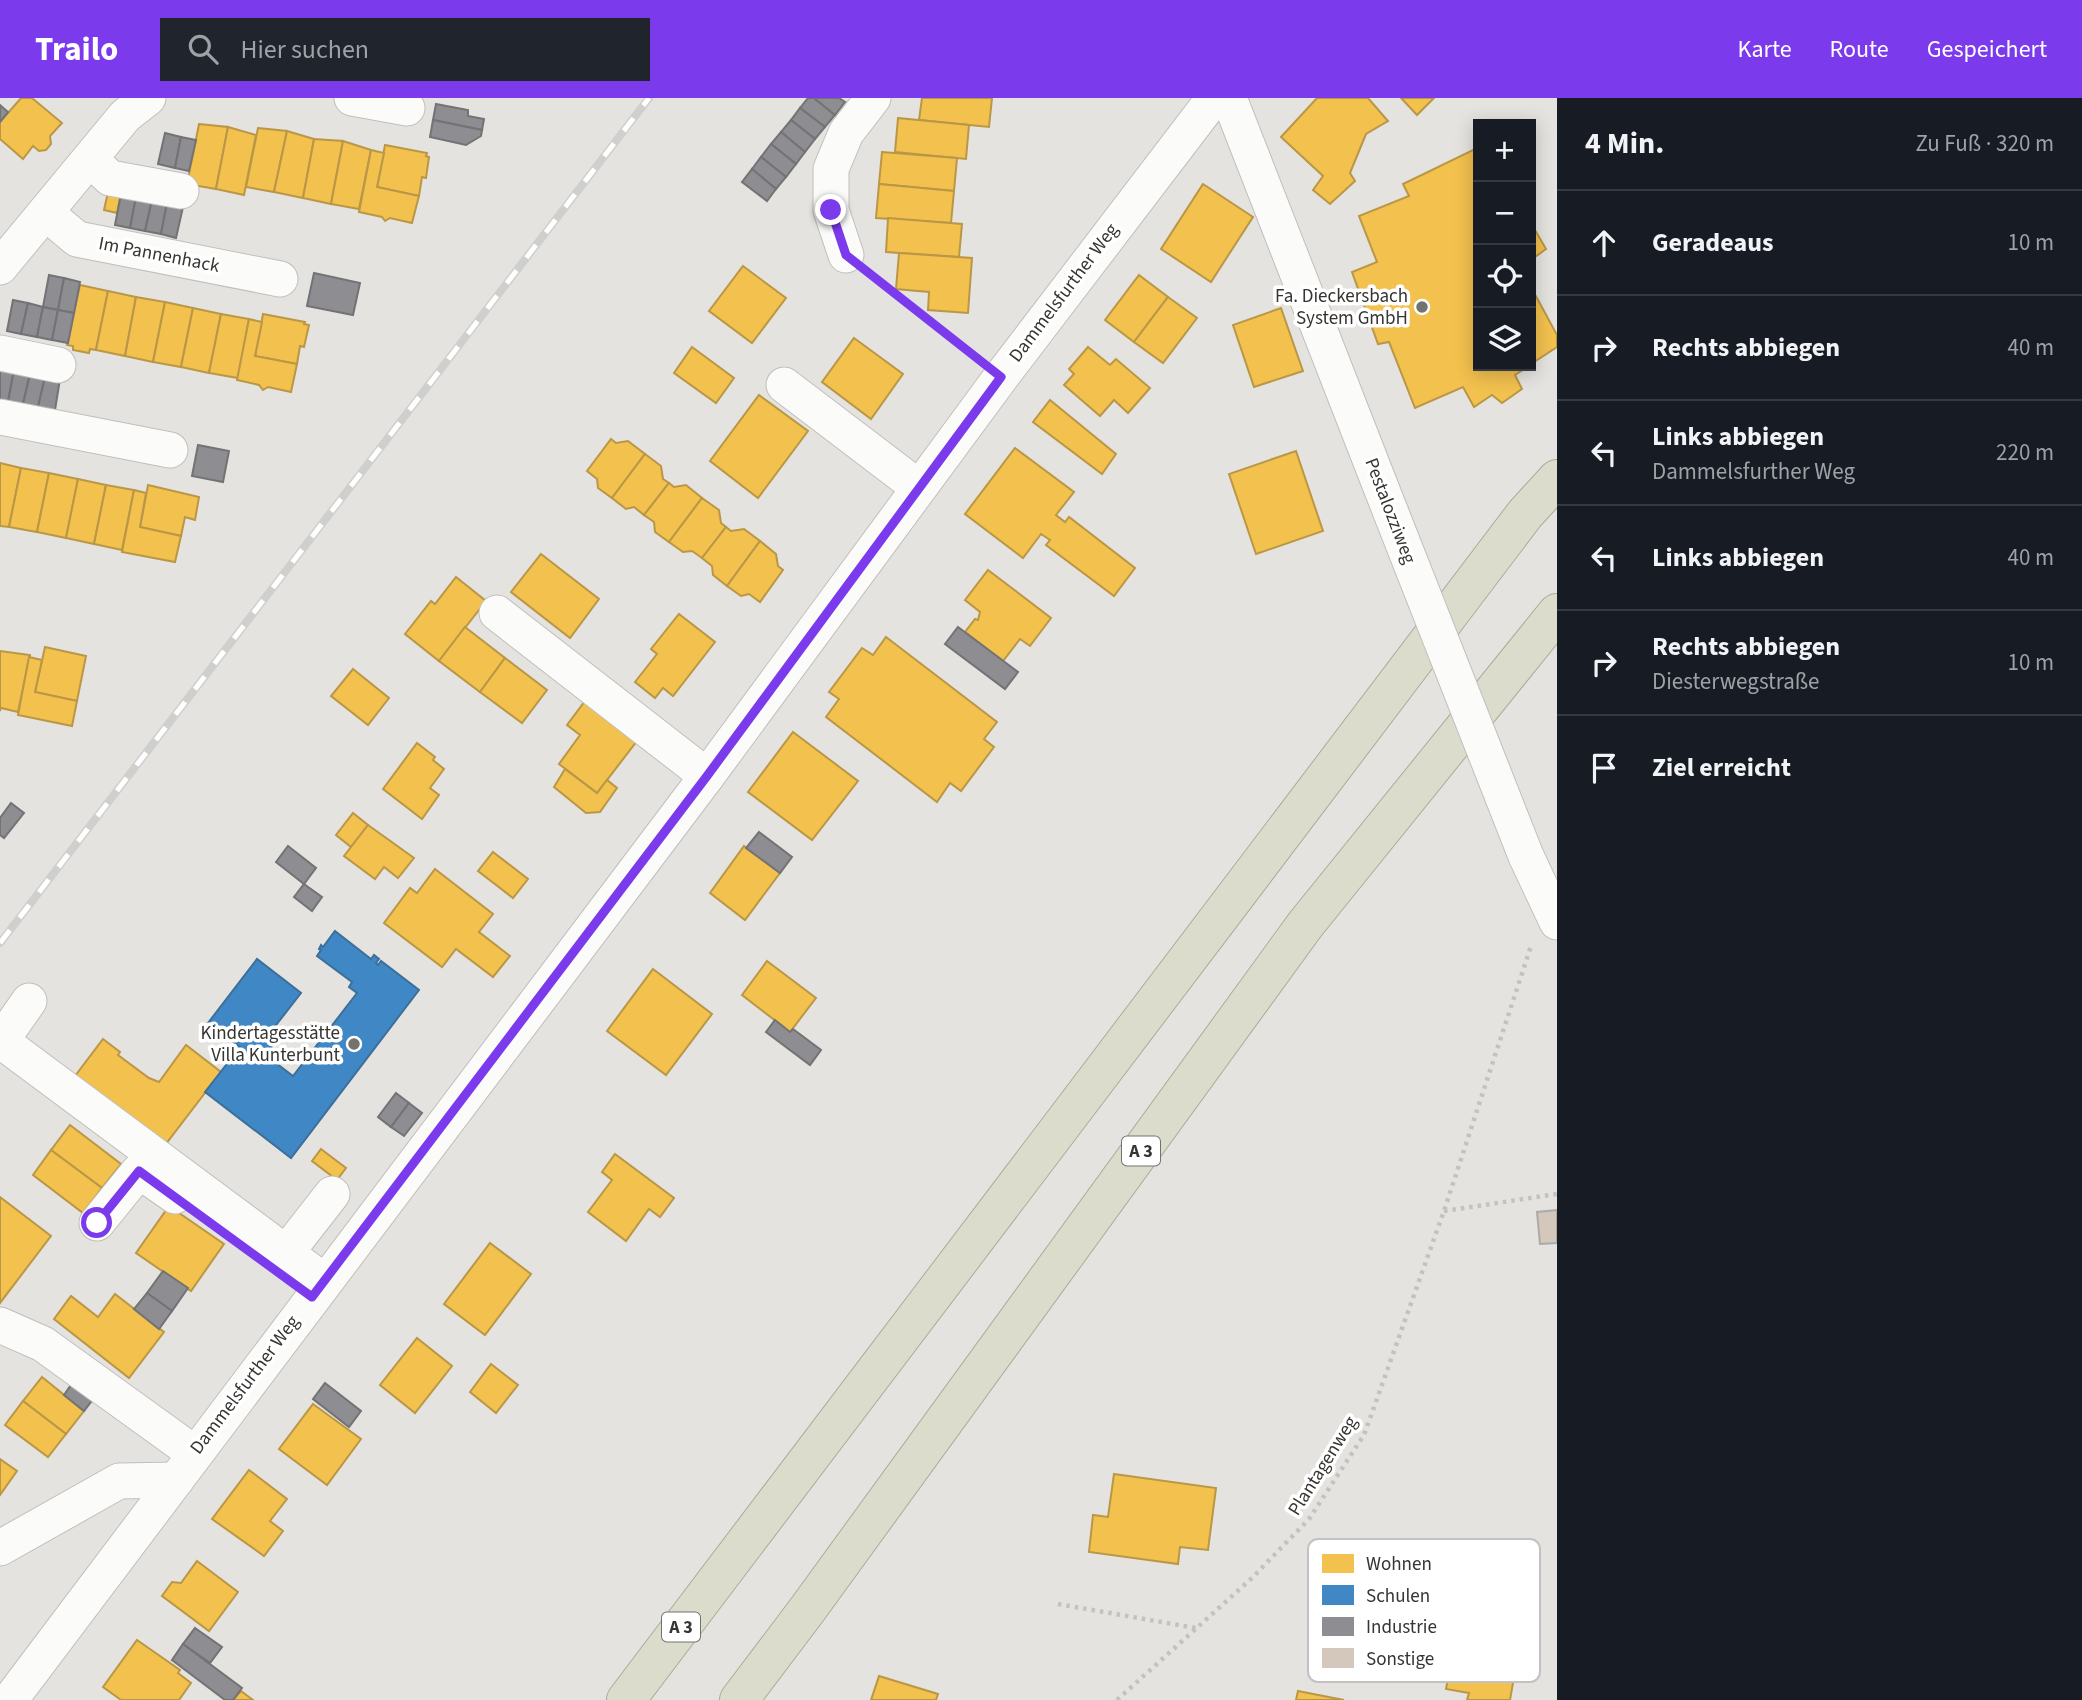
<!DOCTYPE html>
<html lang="de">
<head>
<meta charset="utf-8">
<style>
	:root { --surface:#171b24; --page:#20242c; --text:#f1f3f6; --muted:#9ea1a6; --line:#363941; --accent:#7c3aed }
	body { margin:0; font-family:"Source Sans 3",sans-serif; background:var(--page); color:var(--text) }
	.controls { position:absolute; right:21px; top:21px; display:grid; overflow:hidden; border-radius:0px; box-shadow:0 4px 18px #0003 }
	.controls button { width:63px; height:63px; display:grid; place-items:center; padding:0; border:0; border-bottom:2px solid var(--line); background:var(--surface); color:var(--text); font:35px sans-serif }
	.stop { position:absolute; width:21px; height:21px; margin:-16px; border:5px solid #7c3aed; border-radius:50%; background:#fff }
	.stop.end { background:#7c3aed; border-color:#fff; box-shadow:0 2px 7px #0008 }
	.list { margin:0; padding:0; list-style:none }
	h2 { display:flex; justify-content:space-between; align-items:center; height:91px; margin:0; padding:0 28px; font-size:30px }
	h2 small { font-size:23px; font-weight:400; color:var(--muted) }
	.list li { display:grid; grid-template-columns:46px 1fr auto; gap:21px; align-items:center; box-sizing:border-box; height:105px; padding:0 28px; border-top:2px solid var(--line) }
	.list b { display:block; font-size:26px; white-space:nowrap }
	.list p { margin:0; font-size:23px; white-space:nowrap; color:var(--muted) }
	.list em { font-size:23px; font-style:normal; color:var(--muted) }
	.icon { flex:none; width:38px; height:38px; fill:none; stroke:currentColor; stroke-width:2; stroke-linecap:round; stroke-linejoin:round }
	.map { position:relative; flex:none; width:1557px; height:1602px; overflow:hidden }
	header { display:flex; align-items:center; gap:42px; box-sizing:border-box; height:98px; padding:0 35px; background:var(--accent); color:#fff }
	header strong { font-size:33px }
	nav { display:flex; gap:38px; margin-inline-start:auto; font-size:24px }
	.search { width:490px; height:63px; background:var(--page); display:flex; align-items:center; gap:18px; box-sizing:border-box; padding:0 24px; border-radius:0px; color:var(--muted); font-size:26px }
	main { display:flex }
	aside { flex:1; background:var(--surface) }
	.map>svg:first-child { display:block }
	.homes { fill:#f2c14e; stroke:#ba9746; stroke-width:2 }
	.schools { fill:#3f88c5; stroke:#3c6f99; stroke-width:2 }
	.industry { fill:#8d8d92; stroke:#737375; stroke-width:2 }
	.building { fill:#d4c7bc; stroke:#acaaa7; stroke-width:2 }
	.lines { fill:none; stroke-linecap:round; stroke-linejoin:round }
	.minor-casing { stroke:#c1bfbc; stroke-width:37 }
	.highway-casing { stroke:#abab9a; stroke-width:40 }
	.path { stroke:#c2c2c0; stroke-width:4.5; stroke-dasharray:3.5 5; stroke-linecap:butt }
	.minor { stroke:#fbfbfa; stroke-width:35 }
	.highway { stroke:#dcdccc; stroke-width:38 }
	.rail-casing { stroke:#cfcfce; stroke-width:8 }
	.rail { stroke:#fff; stroke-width:5; stroke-dasharray:16; stroke-linecap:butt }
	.minor-bridge-casing { stroke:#c1bfbc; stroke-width:37; stroke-linecap:butt }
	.minor-bridge { stroke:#fbfbfa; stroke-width:35 }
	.route { stroke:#7c3aed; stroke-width:9 }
	.poi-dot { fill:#73726f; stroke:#fff; stroke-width:2.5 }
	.labels { text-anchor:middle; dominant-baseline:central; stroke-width:7; stroke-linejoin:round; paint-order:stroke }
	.shield { fill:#fff; stroke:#727270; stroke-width:2 }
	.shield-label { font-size:18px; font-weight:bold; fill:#363532 }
	.street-label { font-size:19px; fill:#363532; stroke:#fff }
	.poi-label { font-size:19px; fill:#363532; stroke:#fff; text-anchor:end }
	.key { fill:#fff; stroke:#c3c2c2; stroke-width:2 }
	.key-label { font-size:19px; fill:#363532 }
</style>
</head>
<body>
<header>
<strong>Trailo</strong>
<div class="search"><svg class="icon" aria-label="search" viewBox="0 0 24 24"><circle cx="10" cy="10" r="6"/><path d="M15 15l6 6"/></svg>Hier suchen</div>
<nav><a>Karte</a><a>Route</a><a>Gespeichert</a></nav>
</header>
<main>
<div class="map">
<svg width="1557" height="1602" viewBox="0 0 1557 1602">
	<rect width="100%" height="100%" fill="#e5e3df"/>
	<!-- homes -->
	<g class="homes">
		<path d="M21,0H32L62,25L50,38L51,46L46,52L39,53L33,48L23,61L0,41V24Z"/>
		<path d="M922,0H992L989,29L919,22Z"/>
		<path d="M1317,0H1368L1388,23L1366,36L1350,75L1355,83L1330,106L1313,92L1323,78L1281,39Z"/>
		<path d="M1401,0H1434L1417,17Z"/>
		<path d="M898,20L969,27L966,61L895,54Z"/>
		<path d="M199,26L228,29L216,91L187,86Z"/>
		<path d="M228,29L256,37L244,97L216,91Z"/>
		<path d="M258,30L287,33L274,94L246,89Z"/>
		<path d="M287,33L314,41L303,100L274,94Z"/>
		<path d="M314,41L343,43L331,106L303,100Z"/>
		<path d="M343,43L371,52L359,111L331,106Z"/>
		<path d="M385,47L427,55L426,58L429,59L426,80L422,79L419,98L377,89Z"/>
		<path d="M1475,51L1478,58V268H1529L1515,277L1522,291L1502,305L1492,297L1474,309L1463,289L1415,310L1389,244L1378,246L1352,174L1377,164L1359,118L1409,98L1403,86Z"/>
		<path d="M371,52L384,55L377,89L419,98L412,125L390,120L385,123L382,119L359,114Z"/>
		<path d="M882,54L957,60L954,93L879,86Z"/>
		<path d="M879,86L954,93L951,125L876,120Z"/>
		<path d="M1203,86L1253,119L1211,184L1161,151Z"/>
		<path d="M108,94L121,96L117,115L104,112Z"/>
		<path d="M888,120L962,126L959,159L886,154Z"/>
		<path d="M1531,125L1546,151L1531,162Z"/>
		<path d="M899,155L972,160L968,215L928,212L929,194L896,191Z"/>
		<path d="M743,168L786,200L752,245L709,213Z"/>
		<path d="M1139,177L1168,199L1134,244L1105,222Z"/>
		<path d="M80,187L108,193L96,252L90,251L89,255L73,252V248L67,247Z"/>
		<path d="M1531,189L1557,237V249L1531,266Z"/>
		<path d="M108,193L136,199L125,258L96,252Z"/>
		<path d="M136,199L165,204L153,264L125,258Z"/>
		<path d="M1168,199L1197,220L1163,265L1134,244Z"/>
		<path d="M165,204L193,210L181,269L153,264Z"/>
		<path d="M193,210L221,216L209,275L181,269Z"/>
		<path d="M1281,210L1303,273L1254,289L1233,227Z"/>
		<path d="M221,216L249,221L238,280L209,275Z"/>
		<path d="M263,216L305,224L304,226L309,227L304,249L300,248L297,266L255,258Z"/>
		<path d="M249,221L262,224L255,258L297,266L291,294L268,289L263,292L259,287L237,282Z"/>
		<path d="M854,240L903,276L871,321L822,284Z"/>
		<path d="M692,249L734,280L716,305L674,275Z"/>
		<path d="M1088,249L1110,267L1116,261L1150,290L1128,315L1114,302L1100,318L1064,287L1074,276L1069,271Z"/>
		<path d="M759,297L808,333L758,400L710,363Z"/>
		<path d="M1050,302L1116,356L1102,376L1033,324Z"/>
		<path d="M611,341L616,345L628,343L645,356L612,400L598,390L597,381L587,373Z"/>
		<path d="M1015,350L1074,394L1056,417L1065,424L1069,419L1135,470L1114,498L1046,447L1050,442L1041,436L1023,460L965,416Z"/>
		<path d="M1296,353L1323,433L1256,456L1229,376Z"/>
		<path d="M645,356L661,368L663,381L669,385L644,417L634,409L626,411L612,400Z"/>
		<path d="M0,365L21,370L9,429L0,428Z"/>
		<path d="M21,370L49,375L37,434L9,429Z"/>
		<path d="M49,375L78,381L66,440L37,434Z"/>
		<path d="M78,381L106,387L94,446L66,440Z"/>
		<path d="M669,385L674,389L686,387L702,400L669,444L655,434L654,424L644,417Z"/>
		<path d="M106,387L134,392L122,452L94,446Z"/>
		<path d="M148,387L199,399L195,422L185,419L181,438L140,429Z"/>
		<path d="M134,392L146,395L140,429L181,438L175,464L122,454Z"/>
		<path d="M702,400L719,412L721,425L726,429L702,460L692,453L683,454L669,444Z"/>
		<path d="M726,429L731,433L744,431L760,443L727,488L713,477L712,468L702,460Z"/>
		<path d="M760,443L776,456L778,468L783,472L760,504L749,496L741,498L727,488Z"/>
		<path d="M541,456L599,501L570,540L511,494Z"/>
		<path d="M988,472L1051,520L1030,548L1020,541L1003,563L965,534L975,521L978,522L980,514L965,502Z"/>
		<path d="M456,479L486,503L439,563L405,536L431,503L435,506Z"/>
		<path d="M679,516L715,544L673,598L663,590L655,600L635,584L657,556L651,551Z"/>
		<path d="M465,529L505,560L480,594L439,563Z"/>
		<path d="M886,539L997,624L984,641L994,649L961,693L950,685L937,704L826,619L839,601L829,594L862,550L873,557Z"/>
		<path d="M45,549L86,558L77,603L35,594Z"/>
		<path d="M0,553L30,557L18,614L1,610L0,613Z"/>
		<path d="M29,559L42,562L35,594L77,603L72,628L18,617Z"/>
		<path d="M505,560L547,592L522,625L480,594Z"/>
		<path d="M353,571L389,600L368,627L331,598Z"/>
		<path d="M585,603L637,643L597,695L559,666L580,637L567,627Z"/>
		<path d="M793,634L858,683L812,742L748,694Z"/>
		<path d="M417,645L435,659L433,662L444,671L430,690L439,697L422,721L383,691Z"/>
		<path d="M565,671L597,695L607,682L617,690L600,714L586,715L554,689Z"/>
		<path d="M353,715L368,727L351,749L336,737Z"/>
		<path d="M368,727L414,760L398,780L384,769L375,781L344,758Z"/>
		<path d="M744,748L780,775L745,822L710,795Z"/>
		<path d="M493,754L528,781L513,800L478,773Z"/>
		<path d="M435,771L493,816L479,834L510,858L493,879L456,851L442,869L384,825L410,790L417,795Z"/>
		<path d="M767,863L816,900L790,934L742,897Z"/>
		<path d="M653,871L712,916L666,977L607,933Z"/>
		<path d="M103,941L120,954L118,957L149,980L159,984L186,947L221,974L162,1051L72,982Z"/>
		<path d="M70,1027L121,1066L102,1090L51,1052Z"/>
		<path d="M321,1051L346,1070L337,1082L312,1063Z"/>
		<path d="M51,1052L102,1090L83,1115L33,1077Z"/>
		<path d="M615,1056L674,1100L660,1119L649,1111L626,1143L588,1114L612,1082L602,1074Z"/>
		<path d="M0,1099L51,1138L0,1205Z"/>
		<path d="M169,1108L224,1146L191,1193L136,1155Z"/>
		<path d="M490,1145L531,1176L485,1237L444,1206Z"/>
		<path d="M115,1196L164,1234L129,1280L54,1221L71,1198L98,1219Z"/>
		<path d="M417,1240L452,1268L415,1315L380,1287Z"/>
		<path d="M491,1266L518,1287L496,1315L470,1294Z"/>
		<path d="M42,1279L84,1313L66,1336L23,1303Z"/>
		<path d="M23,1303L66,1336L48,1359L5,1327Z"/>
		<path d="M313,1306L361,1341L327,1387L279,1351Z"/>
		<path d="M0,1361L17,1373L0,1397Z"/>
		<path d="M249,1372L287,1401L270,1423L283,1433L264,1458L212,1421Z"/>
		<path d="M1114,1376L1216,1390L1208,1452L1180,1449L1178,1466L1089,1454L1093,1417L1108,1419Z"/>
		<path d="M197,1463L238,1494L209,1533L162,1498L172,1484L181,1485Z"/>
		<path d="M1481,1515L1524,1523L1510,1602H1467L1469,1595L1446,1591L1453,1552L1474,1556Z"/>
		<path d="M137,1542L180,1572L178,1575L191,1585L179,1602H121L103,1589Z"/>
		<path d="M879,1578L938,1596L936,1602H871Z"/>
		<path d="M241,1593L253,1602H233Z"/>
		<path d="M1298,1593L1344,1602H1296Z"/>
	</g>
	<!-- schools -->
	<path class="schools" d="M335,833L371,861L374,857L379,861L376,865L378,867L381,863L419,892L291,1060L205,994L240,949L208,925L257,861L301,895L266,940L271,944L272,955L268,959L293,978L357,895L349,889L352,884L317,858L321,852L319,851L321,847L323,849Z"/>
	<!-- industry -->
	<g class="industry">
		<path d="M808,0H814L835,17L825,29L800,10Z"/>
		<path d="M814,0H839L845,4L835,17Z"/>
		<path d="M436,6L468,12V18L484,21L482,32L433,22Z"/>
		<path d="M0,7L8,14L0,24Z"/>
		<path d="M800,10L825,29L815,41L791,22Z"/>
		<path d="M433,22L482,32L481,38L466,47L430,39Z"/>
		<path d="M791,22L815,41L805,54L781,34Z"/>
		<path d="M781,34L805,54L796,66L771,46Z"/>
		<path d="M165,35L181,39L175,70L158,66Z"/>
		<path d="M181,39L196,42L189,73L175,70Z"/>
		<path d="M771,46L796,66L786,79L761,59Z"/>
		<path d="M761,59L786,79L776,91L752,71Z"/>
		<path d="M752,71L776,91L767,103L742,84Z"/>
		<path d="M121,96L136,99L130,130L115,127Z"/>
		<path d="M136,99L152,102L145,133L130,130Z"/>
		<path d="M152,102L167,105L161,136L145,133Z"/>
		<path d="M167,105L183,109L176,140L161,136Z"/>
		<path d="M314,175L360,185L353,217L307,208Z"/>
		<path d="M49,177L64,180L58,212L43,209Z"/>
		<path d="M64,180L80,184L74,215L58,212Z"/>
		<path d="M13,202L28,205L21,236L7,233Z"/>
		<path d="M28,205L43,209L37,239L21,236Z"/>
		<path d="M43,209L58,212L52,242L37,239Z"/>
		<path d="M58,212L74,215L68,245L52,242Z"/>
		<path d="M0,269L14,272L8,304L0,302Z"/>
		<path d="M14,272L30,276L23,306L8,304Z"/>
		<path d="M30,276L45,279L38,309L23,306Z"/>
		<path d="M45,279L60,281L55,312L38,309Z"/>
		<path d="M198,347L229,353L223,384L192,378Z"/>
		<path d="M958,529L1018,574L1005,591L945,546Z"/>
		<path d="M11,705L24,715L4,740L0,737V720Z"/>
		<path d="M759,734L792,759L780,775L746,750Z"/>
		<path d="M288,748L316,770L304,786L276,764Z"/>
		<path d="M304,786L322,799L312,813L294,799Z"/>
		<path d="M775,922L790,934L793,931L821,952L810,967L766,934Z"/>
		<path d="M396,995L409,1005L391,1029L378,1019Z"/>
		<path d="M409,1005L422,1015L404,1038L391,1029Z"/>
		<path d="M163,1173L188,1190L172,1213L147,1195Z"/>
		<path d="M147,1195L172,1213L159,1231L134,1211Z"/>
		<path d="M73,1284L94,1300L84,1313L64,1297Z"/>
		<path d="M325,1285L361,1313L349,1329L313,1301Z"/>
		<path d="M195,1530L222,1549L210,1565L183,1546Z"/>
		<path d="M183,1546L242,1590L233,1602H225L172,1562Z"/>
	</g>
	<!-- building -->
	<path class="building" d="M1557,1112V1145L1540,1146L1537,1114Z"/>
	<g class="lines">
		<!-- minor casing -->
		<g class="minor-casing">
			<g id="minor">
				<path d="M352,0L407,10"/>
				<path d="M1229,0L1391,415"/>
				<path d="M90,61L110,80L181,93"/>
				<path d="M46,115L77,141L280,181"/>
				<path d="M846,157L831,112V71L846,35L873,0"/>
				<path d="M0,169L125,18L148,0"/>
				<path d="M0,255L58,267"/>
				<path d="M784,287L918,389"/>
				<path d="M0,319L170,352"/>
				<path d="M497,515L707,678"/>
				<path d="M1526,758L1557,824"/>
				<path d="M29,903L1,943L324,1183"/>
				<path d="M97,1125L139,1073L175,1098"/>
				<path d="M286,1155L332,1096"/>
				<path d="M0,1227L43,1246L194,1355"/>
				<path d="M0,1450L119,1383L176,1382"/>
				<path d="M10,1602L707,678L1001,279L1214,0"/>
			</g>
		</g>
		<!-- highway casing -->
		<g class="highway-casing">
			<g id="highway">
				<path d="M626,1602L1525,416L1557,381"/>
				<path d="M739,1602L807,1512L1305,827L1557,515"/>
			</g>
		</g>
		<!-- path -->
		<g class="path">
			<path d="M871,177L975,258"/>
			<path d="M1444,1113L1557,1096"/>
			<path d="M1058,1506L1196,1530"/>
			<path d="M1117,1602L1252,1480L1309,1421L1364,1337L1444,1113L1531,848"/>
		</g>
		<!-- minor -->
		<use href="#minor" class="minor"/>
		<!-- highway -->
		<use href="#highway" class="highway"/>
		<!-- rail casing -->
		<g class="rail-casing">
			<path id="rail" d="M0,845L649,0"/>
		</g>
		<!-- rail -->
		<use href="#rail" class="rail"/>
		<!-- minor-bridge casing -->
		<g class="minor-bridge-casing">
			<path id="minor-bridge" d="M1391,415L1526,758"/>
		</g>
		<!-- minor-bridge -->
		<use href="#minor-bridge" class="minor-bridge"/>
	</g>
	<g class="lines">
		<!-- route -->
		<path class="route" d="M97,1125L139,1073L312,1199L707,678L1001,279L846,157L831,112"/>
	</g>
	<!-- markers -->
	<g class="poi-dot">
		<circle cx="1422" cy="209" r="7"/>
		<circle cx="354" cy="946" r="7"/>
	</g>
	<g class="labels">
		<!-- shield labels -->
		<g class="shield">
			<rect x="1122" y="1038.5" width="38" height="29" rx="5"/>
			<rect x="662" y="1514.5" width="38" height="29" rx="5"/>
		</g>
		<g class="shield-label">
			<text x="1141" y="1053">A 3</text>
			<text x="681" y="1529">A 3</text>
		</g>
		<!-- street labels -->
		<g class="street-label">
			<text transform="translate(159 157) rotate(11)">Im Pannenhack</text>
			<text transform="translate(1064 195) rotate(-53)">Dammelsfurther Weg</text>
			<text transform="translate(1390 413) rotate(69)">Pestalozziweg</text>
			<text transform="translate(245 1287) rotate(-53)">Dammelsfurther Weg</text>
			<text transform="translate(1323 1368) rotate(-58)">Plantagenweg</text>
		</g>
		<!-- poi labels -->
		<g class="poi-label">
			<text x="1408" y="198">Fa. Dieckersbach<tspan x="1408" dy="22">System GmbH</tspan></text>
			<text x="340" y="935">Kindertagesstätte<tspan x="340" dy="22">Villa Kunterbunt</tspan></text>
		</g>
	</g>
	<!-- legend -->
	<rect x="1308" y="1441" width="232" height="143" rx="10" class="key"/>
	<rect x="1322" y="1456" width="32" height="19" fill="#f2c14e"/>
	<rect x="1322" y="1487" width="32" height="20" fill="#3f88c5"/>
	<rect x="1322" y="1519" width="32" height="19" fill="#8d8d92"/>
	<rect x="1322" y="1550" width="32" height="20" fill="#d4c7bc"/>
	<g class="key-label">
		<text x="1366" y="1472">Wohnen</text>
		<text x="1366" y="1504">Schulen</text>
		<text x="1366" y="1535">Industrie</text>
		<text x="1366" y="1567">Sonstige</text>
	</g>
</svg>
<div class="controls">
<button>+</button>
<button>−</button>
<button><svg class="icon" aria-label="locate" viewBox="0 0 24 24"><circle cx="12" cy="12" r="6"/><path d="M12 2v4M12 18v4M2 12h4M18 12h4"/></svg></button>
<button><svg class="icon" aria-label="layers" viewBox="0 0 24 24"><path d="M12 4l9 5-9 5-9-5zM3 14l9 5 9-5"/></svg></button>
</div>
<div class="stop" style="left:97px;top:1125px"></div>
<div class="stop end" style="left:831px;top:112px"></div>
</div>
<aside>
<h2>4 Min.<small>Zu Fuß · 320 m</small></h2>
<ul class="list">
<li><svg class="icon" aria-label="ahead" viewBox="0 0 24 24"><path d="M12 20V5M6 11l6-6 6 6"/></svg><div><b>Geradeaus</b></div><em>10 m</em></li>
<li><svg class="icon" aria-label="right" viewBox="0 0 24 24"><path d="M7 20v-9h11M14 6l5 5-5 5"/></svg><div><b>Rechts abbiegen</b></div><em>40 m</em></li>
<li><svg class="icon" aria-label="left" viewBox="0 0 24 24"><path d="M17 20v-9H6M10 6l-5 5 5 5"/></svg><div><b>Links abbiegen</b><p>Dammelsfurther Weg</p></div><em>220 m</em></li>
<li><svg class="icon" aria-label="left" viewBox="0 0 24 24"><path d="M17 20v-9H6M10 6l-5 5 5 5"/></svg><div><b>Links abbiegen</b></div><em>40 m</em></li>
<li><svg class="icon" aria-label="right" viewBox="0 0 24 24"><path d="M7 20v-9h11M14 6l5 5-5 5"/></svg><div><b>Rechts abbiegen</b><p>Diesterwegstraße</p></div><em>10 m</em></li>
<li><svg class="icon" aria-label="arrive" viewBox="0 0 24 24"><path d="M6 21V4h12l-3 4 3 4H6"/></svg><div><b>Ziel erreicht</b></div></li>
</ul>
</aside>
</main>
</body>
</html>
